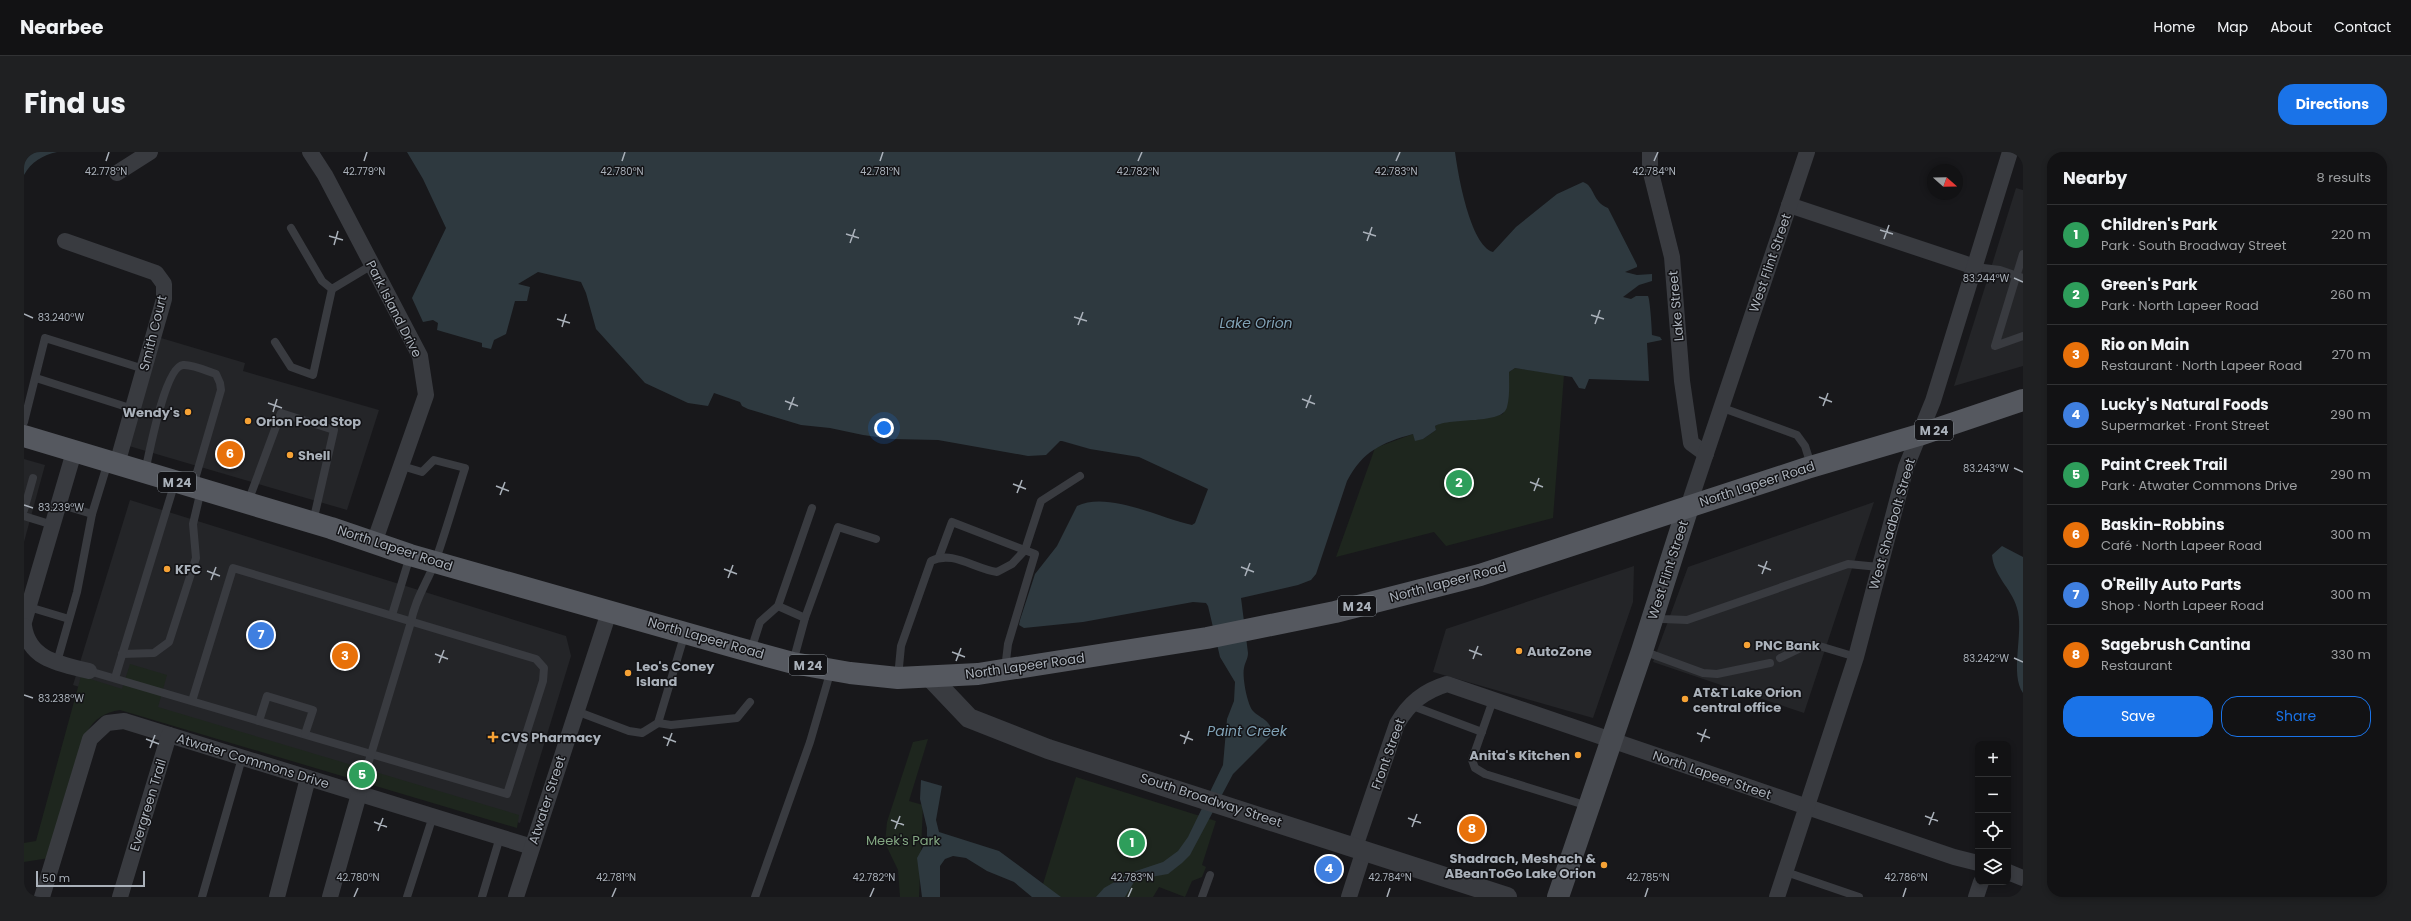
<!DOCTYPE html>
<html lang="en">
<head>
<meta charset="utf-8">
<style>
	:root { --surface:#121214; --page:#1f2022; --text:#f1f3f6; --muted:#9c9ea0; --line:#313234; --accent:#1a73e8 }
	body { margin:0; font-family:Poppins,sans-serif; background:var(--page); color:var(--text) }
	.controls { position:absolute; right:12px; bottom:12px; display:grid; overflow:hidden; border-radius:8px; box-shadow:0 2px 6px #0003 }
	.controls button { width:36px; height:36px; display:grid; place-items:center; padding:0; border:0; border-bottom:1px solid var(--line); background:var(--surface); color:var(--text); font:20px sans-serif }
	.compass { position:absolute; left:1903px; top:12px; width:36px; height:36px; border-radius:50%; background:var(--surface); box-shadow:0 2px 6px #0003; rotate:110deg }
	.scale { position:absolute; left:12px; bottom:10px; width:109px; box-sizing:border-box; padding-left:4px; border:2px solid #aab1ba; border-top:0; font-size:11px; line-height:14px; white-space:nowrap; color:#aab1ba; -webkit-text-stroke:3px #131316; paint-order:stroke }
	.you { position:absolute; left:860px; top:276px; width:14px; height:14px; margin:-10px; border:3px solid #fff; border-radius:50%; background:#1a73e8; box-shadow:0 0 0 6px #1a73e833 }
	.badge { display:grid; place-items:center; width:26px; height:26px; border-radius:50%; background:var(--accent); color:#fff; font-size:13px; font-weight:700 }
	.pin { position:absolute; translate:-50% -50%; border:2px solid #fff; box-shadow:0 1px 4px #0006 }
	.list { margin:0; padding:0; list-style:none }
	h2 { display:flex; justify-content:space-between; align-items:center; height:52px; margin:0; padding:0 16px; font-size:17px }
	h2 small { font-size:13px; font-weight:400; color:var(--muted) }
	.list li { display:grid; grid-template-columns:26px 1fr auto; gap:12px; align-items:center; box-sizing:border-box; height:60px; padding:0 16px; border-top:1px solid var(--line) }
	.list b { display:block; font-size:15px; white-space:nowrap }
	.list p { margin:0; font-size:13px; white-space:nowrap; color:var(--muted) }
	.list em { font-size:13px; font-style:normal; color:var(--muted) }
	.actions { display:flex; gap:8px; padding:12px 16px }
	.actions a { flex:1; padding:9px 0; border:1px solid var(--accent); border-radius:16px; text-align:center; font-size:14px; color:var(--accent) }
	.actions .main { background:var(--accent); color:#fff }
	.icon { flex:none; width:22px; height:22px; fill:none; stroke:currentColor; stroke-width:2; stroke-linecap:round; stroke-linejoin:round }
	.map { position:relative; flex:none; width:1999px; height:745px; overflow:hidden; border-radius:16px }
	header { display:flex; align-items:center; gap:24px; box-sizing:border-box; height:56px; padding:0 20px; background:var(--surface); border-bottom:1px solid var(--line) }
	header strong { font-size:19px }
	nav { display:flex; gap:22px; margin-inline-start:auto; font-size:14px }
	.intro { display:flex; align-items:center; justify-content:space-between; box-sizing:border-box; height:96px; padding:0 24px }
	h1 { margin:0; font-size:28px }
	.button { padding:10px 18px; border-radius:16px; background:var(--accent); color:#fff; font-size:14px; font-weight:700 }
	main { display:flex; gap:24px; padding:0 24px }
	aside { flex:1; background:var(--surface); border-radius:16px; box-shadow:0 2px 6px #0003 }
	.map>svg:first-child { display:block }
	.built { fill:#242528 }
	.green { fill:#1e261e }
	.water { fill:#2e393f }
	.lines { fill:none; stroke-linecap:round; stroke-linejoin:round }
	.service { stroke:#393b40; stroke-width:8 }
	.minor { stroke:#393b40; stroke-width:16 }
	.tertiary { stroke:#393b40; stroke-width:20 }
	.secondary { stroke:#474a50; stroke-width:22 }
	.primary { stroke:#55585f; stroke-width:22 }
	.ticks { fill:none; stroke:#aab1ba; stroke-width:1.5 }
	.poi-dot { fill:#f6a235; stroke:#131316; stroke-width:1.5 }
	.labels { text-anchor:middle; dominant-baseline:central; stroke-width:3; stroke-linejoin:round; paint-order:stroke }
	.shield { fill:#131316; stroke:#7d8289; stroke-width:1 }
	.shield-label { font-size:12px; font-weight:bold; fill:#aab1ba }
	.street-label { font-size:13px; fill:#aab1ba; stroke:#131316 }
	.poi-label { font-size:13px; font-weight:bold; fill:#aab1ba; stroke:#131316; text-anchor:start }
	.park-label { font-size:13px; fill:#82a681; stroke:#131316 }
	.water-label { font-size:14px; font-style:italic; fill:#81a2b6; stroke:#131316 }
	.ticks-label { font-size:10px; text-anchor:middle; fill:#aab1ba; stroke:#131316; stroke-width:3; stroke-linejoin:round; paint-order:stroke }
</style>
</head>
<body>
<header>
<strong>Nearbee</strong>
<nav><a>Home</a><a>Map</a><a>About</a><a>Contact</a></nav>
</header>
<div class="intro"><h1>Find us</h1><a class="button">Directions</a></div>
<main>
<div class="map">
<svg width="1999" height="745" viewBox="0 0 1999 745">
	<rect width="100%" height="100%" fill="#18181b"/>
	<!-- built -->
	<g class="built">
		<path d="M1992,36L1999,38V214L1930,234Z"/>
		<path d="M137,186L221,211L219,219L355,258L323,358L105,294Z"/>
		<path d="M0,307L21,313L0,390Z"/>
		<path d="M106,348L542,484L547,504L496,671L49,533Z"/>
		<path d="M1850,350L1780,561L1629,510L1664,415Z"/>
		<path d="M1610,414L1609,450L1569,566L1409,520L1422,477Z"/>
	</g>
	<!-- green -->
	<g class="green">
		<path d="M1491,216L1540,223L1529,366L1422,394L1410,380L1312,405L1351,296L1389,282L1399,287L1412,278L1411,274C1431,263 1458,268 1479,262L1485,220Z"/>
		<path d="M106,512L143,523L134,555L495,663L493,676L96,558C81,560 70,567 63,580L25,706L0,710V691L12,689L57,524L98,537Z"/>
		<path d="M904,587L885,649L899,653L895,745H876L874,718L861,691L863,670L889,590Z"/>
		<path d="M1052,625L1192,669L1178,713L1182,715L1178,725L1168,729L1161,745L1135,735L1129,745H1015Z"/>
	</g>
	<!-- water -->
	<g class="water">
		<path d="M0,0H33C19,3 7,10 0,23Z"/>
		<path d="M383,0H1431C1434,22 1446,93 1469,100L1492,75L1533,42L1559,30C1571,34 1568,50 1584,56L1613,113V115L1601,120L1613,123L1628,122V129L1615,133L1599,145L1607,147L1612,144H1624C1626,147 1628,178 1628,183L1636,185L1638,188L1623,191L1625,229L1565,227L1561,237L1555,236L1548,225L1491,216L1485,220C1485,231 1486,244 1483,255C1479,273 1427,265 1411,274L1412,278L1399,287L1391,289L1389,282C1357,291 1339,299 1323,329L1292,422L1287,428L1274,433L1217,446L1224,501C1224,507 1221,510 1220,516C1218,524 1223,552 1229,559C1237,567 1245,567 1248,579L1246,585L1209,622L1166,703L1158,711L1144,722L1121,726L1110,730L1101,745H1072L1080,736L1106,721L1139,710L1154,699L1164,685L1199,613L1203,567L1210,549L1211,530L1196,505L1184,454L1182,451L1169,450L1059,470L1000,476L995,473L996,468L1011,422L1033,394L1053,354C1084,339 1136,366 1168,373L1171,371L1184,337L1115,305L1066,297L1038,289H1036L1022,303L1004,304L914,288L868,287L839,283L806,276L777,273L724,257L718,254L716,250L690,241L684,254L664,251L621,231L572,177L562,141L557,130L514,120L494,132L506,135L503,149H491L482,182L470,188L467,197L458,195V191L413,178L414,171L409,168L399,170L388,146L422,76L399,27Z"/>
		<path d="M1978,394L1999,405V541C1986,522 1999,484 1994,460C1990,438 1970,426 1968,403Z"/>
		<path d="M897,628L918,634L912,668L915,680L975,699L1037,745H1008L990,730L963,719L942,706L929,704L921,707L916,714V745H898L893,706L903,688V676L896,647Z"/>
	</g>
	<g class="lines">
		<!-- service -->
		<g class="service">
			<path d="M267,76L298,129L308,137L348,113"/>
			<path d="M1999,102L1971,194L1999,184"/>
			<path d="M1951,115L1976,118L1999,126"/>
			<path d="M251,190L267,215L289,223L308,137"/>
			<path d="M12,226L109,257"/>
			<path d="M1696,255L1773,283L1781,294L1787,313"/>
			<path d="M0,270L21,186L120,217"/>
			<path d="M121,320C125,302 141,215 159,213C168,212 183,219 192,222L196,231L197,238L169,334"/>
			<path d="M224,350L257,261L310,278L289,370"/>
			<path d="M35,352L68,362"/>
			<path d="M0,358L9,326"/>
			<path d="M0,364L29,373"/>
			<path d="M915,405L928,370L1011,402L984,492L981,517"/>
			<path d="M754,454L781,466"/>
			<path d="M5,455L45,467"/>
			<path d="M368,463L386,404"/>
			<path d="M1630,465L1639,467L1663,468L1824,412L1855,415"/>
			<path d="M727,498L736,470L754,454L788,356"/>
			<path d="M1619,499L1679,521L1693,522L1746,511"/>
			<path d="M98,502L130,501L145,490L172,406L169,372L177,338"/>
			<path d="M1756,506L1783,493H1792L1832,505"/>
			<path d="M33,510L53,440L68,362L84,310"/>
			<path d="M769,510L781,466L814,375L852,387"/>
			<path d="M65,519L483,642L519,529L520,516L512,507L209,416L168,549"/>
			<path d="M874,525L877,494L907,409C929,398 950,417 973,420L988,412L1001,398L1017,349L1056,324"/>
			<path d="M91,526L151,330"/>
			<path d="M1469,548L1448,608L1451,616L1461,622L1564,654"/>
			<path d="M1386,553L1458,580"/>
			<path d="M552,559L605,579L618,581L634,571L661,481"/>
			<path d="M235,569L243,544L289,558L281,582"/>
			<path d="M634,571L647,573L713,566L726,550"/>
			<path d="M335,642L387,470C391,447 403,431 411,410C422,379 431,347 441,316L410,308L398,320L378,314"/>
			<path d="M1762,720L1835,745"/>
			<path d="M178,745L218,606"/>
			<path d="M383,745L409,664"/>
			<path d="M458,745L476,685"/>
			<path d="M731,745L786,590L807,518"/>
			<path d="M1178,745L1186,723"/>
		</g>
		<!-- minor -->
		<g class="minor">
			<path d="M286,0L301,23L396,204L402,243L350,391"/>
			<path d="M1626,0V17L1648,105L1658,229L1667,291L1682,302"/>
			<path d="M93,21L126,0"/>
			<path d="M1765,53L1951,115"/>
			<path d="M41,89L132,121L140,132V147L93,312"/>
			<path d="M1664,355L1783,0"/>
			<path d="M0,470L50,300"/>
			<path d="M0,474C5,508 36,512 65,519"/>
			<path d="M1331,695L1373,572C1385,551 1400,539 1423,532L1930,705L1954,711"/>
			<path d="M1984,720L1999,726"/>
			<path d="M18,745L66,587L83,571L100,569L508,695"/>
			<path d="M96,745L145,583"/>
			<path d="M253,745L284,626"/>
			<path d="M306,745L335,642"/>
			<path d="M492,745L585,460"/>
			<path d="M1325,745L1340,698"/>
			<path d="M1753,745L1832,505L1882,315L1909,249L1986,0"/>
			<path d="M1952,745L1957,730"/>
		</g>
		<!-- tertiary -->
		<path class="tertiary" d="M906,525L945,566L1024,597L1483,745"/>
		<!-- secondary -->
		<path class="secondary" d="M1534,745L1618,499L1664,355"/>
		<!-- primary -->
		<path class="primary" d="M0,284L307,376L386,403L714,496L769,511L826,521L874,526L954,522L1183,486L1311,460L1456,423L1783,316L1895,283L1999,248"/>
	</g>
	<!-- ticks -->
	<path class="ticks" d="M82,9L85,0M340,9L343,0M598,9L601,0M856,9L859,0M1114,9L1118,0M1372,9L1376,0M1630,9L1634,0M1856,78L1869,82M1339,80L1352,84M822,82L835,86M305,84L319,88M1860,87L1865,73M1343,89L1348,75M826,91L831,77M310,93L314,79M1990,126L1999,130M0,162L9,166M1567,163L1580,167M1050,165L1063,169M533,167L546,171M1571,172L1576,158M1054,173L1059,160M538,175L542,162M1795,245L1808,250M1278,247L1291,252M761,249L774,254M244,251L258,256M1799,254L1804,241M1282,256L1287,243M765,258L770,245M249,260L253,247M1990,316L1999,320M1506,330L1519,335M989,332L1002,337M472,334L485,339M1510,339L1515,326M993,341L998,328M476,343L481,330M0,353L9,356M1734,413L1747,418M1217,415L1230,420M700,417L713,422M183,419L196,424M1738,422L1743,409M1221,424L1226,411M704,426L709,413M187,428L192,415M1445,498L1458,503M928,500L941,505M411,502L424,507M1990,506L1999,510M1449,507L1454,494M932,509L937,496M415,511L420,498M0,543L9,546M1673,581L1686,586M1156,583L1169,588M639,585L652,590M122,587L135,592M1677,590L1682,577M1160,592L1165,579M643,594L648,581M126,596L131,583M1901,664L1914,669M1384,666L1397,671M867,668L880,673M350,670L363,675M1905,673L1910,660M1388,675L1393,662M871,677L876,664M354,679L359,666M330,745L334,736M588,745L592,736M846,745L850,736M1104,745L1108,736M1363,745L1366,736M1621,745L1624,736M1879,745L1882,736"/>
	<!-- markers -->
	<g class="poi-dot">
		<circle cx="164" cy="260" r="4"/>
		<circle cx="224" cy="269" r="4"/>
		<circle cx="266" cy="303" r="4"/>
		<circle cx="143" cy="417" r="4"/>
		<circle cx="1723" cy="493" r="4"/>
		<circle cx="1495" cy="499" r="4"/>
		<circle cx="604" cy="521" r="4"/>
		<circle cx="1661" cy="547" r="4"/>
		<path d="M467 579h4v4h4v4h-4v4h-4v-4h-4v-4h4z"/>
		<circle cx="1554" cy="603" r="4"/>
		<circle cx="1580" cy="713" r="4"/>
	</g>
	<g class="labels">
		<!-- shield labels -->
		<g class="shield">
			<rect x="1891" y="268" width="38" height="20" rx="3"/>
			<rect x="134" y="320" width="38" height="20" rx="3"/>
			<rect x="1314" y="444" width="38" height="20" rx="3"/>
			<rect x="765" y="503" width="38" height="20" rx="3"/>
		</g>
		<g class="shield-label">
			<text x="1910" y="278">M 24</text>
			<text x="153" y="330">M 24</text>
			<text x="1333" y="454">M 24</text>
			<text x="784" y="513">M 24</text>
		</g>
		<!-- street labels -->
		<g class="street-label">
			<text transform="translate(1746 111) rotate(-71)">West Flint Street</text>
			<text transform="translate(1652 154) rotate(-95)">Lake Street</text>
			<text transform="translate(370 157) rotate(63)">Park Island Drive</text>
			<text transform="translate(129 181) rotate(-76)">Smith Court</text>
			<text transform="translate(1733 332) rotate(-18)">North Lapeer Road</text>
			<text transform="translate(1868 372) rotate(-74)">West Shadbolt Street</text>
			<text transform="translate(371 396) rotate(18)">North Lapeer Road</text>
			<text transform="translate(1644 418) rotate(-72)">West Flint Street</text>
			<text transform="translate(1424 430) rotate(-15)">North Lapeer Road</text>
			<text transform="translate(682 486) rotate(16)">North Lapeer Road</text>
			<text transform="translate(1001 514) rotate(-8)">North Lapeer Road</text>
			<text transform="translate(1364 602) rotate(-70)">Front Street</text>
			<text transform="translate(229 609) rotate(17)">Atwater Commons Drive</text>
			<text transform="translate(1688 623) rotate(19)">North Lapeer Street</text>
			<text transform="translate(523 648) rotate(-72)">Atwater Street</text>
			<text transform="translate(1187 648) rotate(18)">South Broadway Street</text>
			<text transform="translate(124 653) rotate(-73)">Evergreen Trail</text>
		</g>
		<!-- poi labels -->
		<g class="poi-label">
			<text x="156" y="260" text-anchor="end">Wendy's</text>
			<text x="232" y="269">Orion Food Stop</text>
			<text x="274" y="303">Shell</text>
			<text x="151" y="417">KFC</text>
			<text x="1731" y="493">PNC Bank</text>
			<text x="1503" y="499">AutoZone</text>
			<text x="612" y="514">Leo's Coney<tspan x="612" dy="15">Island</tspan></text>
			<text x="1669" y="540">AT&amp;T Lake Orion<tspan x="1669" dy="15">central office</tspan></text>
			<text x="477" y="585">CVS Pharmacy</text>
			<text x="1546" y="603" text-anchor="end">Anita's Kitchen</text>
			<text x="1572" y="706" text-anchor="end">Shadrach, Meshach &amp;<tspan x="1572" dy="15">ABeanToGo Lake Orion</tspan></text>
		</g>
		<!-- park labels -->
		<g class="park-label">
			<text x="879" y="688">Meek's Park</text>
		</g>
		<!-- water labels -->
		<g class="water-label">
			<text x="1232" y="171">Lake Orion</text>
			<text x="1223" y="579">Paint Creek</text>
		</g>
	</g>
	<g class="ticks-label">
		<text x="82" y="23">42.778°N</text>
		<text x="598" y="23">42.780°N</text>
		<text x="856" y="23">42.781°N</text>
		<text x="1114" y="23">42.782°N</text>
		<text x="1372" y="23">42.783°N</text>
		<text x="1630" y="23">42.784°N</text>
		<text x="340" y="23">42.779°N</text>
		<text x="1962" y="130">83.244°W</text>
		<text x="37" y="169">83.240°W</text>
		<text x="1962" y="320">83.243°W</text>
		<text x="37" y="359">83.239°W</text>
		<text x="1962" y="510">83.242°W</text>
		<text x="37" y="550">83.238°W</text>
		<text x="334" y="729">42.780°N</text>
		<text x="592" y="729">42.781°N</text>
		<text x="850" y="729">42.782°N</text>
		<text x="1108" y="729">42.783°N</text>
		<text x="1366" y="729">42.784°N</text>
		<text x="1624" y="729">42.785°N</text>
		<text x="1882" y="729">42.786°N</text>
	</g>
</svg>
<div class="controls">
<button>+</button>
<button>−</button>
<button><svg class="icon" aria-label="locate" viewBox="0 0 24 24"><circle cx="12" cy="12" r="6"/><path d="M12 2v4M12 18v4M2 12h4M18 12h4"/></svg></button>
<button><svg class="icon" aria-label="layers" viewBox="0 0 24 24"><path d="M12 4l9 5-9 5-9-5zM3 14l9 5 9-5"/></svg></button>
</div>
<svg class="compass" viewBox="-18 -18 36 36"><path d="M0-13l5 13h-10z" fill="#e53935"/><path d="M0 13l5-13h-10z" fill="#9c9ea0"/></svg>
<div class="scale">50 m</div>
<div class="you"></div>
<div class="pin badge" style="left:1108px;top:691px;background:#2e9e5b">1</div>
<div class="pin badge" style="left:1435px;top:331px;background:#2e9e5b">2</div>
<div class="pin badge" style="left:321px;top:504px;background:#e8710a">3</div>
<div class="pin badge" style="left:1305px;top:717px;background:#3f7fe0">4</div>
<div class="pin badge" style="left:338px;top:623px;background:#2e9e5b">5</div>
<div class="pin badge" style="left:206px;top:302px;background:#e8710a">6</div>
<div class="pin badge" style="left:237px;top:483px;background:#3f7fe0">7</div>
<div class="pin badge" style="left:1448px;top:677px;background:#e8710a">8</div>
</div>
<aside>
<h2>Nearby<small>8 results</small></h2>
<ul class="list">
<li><span class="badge" style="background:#2e9e5b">1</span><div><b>Children's Park</b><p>Park · South Broadway Street</p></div><em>220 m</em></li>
<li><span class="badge" style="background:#2e9e5b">2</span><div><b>Green's Park</b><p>Park · North Lapeer Road</p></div><em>260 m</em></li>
<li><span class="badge" style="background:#e8710a">3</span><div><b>Rio on Main</b><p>Restaurant · North Lapeer Road</p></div><em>270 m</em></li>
<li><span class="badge" style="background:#3f7fe0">4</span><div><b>Lucky's Natural Foods</b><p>Supermarket · Front Street</p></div><em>290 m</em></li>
<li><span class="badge" style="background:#2e9e5b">5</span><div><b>Paint Creek Trail</b><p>Park · Atwater Commons Drive</p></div><em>290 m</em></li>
<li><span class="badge" style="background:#e8710a">6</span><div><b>Baskin-Robbins</b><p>Café · North Lapeer Road</p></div><em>300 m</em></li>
<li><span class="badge" style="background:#3f7fe0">7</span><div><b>O'Reilly Auto Parts</b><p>Shop · North Lapeer Road</p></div><em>300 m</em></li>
<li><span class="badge" style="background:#e8710a">8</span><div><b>Sagebrush Cantina</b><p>Restaurant</p></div><em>330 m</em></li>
</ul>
<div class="actions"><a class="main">Save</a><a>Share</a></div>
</aside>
</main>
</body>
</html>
